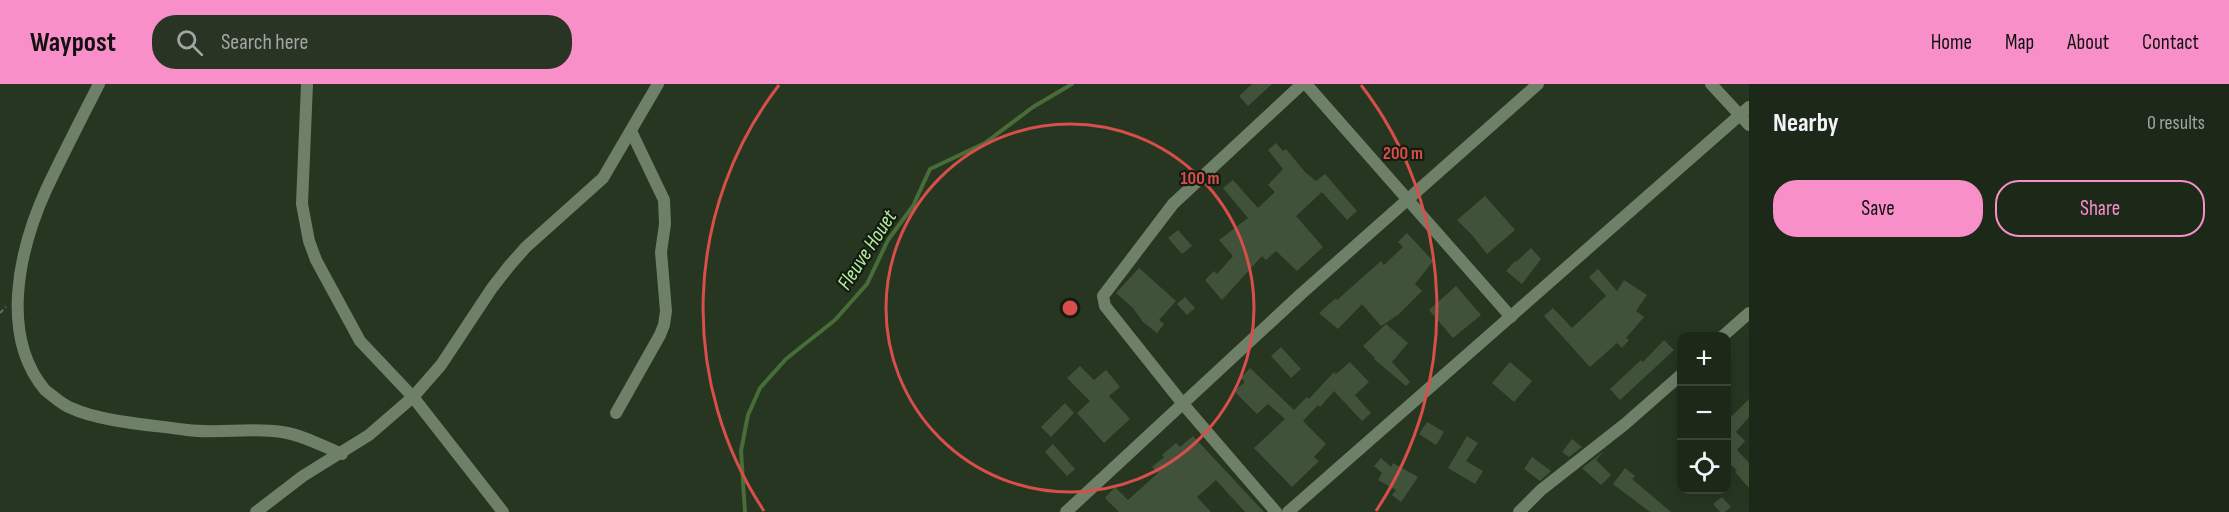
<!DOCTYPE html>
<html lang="en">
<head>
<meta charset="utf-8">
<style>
	:root { --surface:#1c2818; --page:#293425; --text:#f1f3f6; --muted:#a0a6a2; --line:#3a4437; --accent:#f98fc9 }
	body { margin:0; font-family:"Sofia Sans Condensed",sans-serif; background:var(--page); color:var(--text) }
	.controls { position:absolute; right:18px; bottom:18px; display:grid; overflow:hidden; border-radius:12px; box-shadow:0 6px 24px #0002 }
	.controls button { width:54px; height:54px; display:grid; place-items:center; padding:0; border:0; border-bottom:2px solid var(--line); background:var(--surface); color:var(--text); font:30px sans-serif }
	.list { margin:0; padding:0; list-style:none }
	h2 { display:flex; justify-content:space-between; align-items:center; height:78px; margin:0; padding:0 24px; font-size:26px }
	h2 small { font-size:20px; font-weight:400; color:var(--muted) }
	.actions { display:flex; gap:12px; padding:18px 24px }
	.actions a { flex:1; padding:14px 0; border:2px solid var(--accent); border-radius:24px; text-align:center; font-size:21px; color:var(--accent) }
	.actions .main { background:var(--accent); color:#111 }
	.icon { flex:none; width:33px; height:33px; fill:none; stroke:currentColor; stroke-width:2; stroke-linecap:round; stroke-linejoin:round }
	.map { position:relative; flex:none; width:1749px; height:428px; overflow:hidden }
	header { display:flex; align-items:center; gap:36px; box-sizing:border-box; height:84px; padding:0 30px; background:var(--accent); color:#111 }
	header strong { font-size:28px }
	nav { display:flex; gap:33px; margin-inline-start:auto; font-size:21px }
	.search { width:420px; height:54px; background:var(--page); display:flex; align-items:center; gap:15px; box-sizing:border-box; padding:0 21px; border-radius:24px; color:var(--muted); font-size:22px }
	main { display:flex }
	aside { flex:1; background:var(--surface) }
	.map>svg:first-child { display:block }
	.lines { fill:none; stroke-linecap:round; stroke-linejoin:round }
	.stream { stroke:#486d39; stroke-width:4 }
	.building { fill:#41523b }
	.path { stroke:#616f5c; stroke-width:2; stroke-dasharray:4.5 3; stroke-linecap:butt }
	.minor { stroke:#6e8067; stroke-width:12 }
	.ring { fill:none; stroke:#d74e4b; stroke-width:3 }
	.labels { text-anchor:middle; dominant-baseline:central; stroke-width:4.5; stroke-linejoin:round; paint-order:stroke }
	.water-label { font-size:21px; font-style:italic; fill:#b5eea0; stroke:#141b11 }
	.centre { fill:#d74e4b; stroke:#141b11; stroke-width:3 }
	.ring-label { font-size:18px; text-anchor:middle; font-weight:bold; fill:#d74e4b; stroke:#141b11; stroke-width:4.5; stroke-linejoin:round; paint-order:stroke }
</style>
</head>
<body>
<header>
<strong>Waypost</strong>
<div class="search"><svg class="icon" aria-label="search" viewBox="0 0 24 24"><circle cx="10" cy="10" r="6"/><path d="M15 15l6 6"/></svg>Search here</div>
<nav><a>Home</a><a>Map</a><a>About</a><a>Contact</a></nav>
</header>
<main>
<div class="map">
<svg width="1749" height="428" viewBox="0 0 1749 428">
	<rect width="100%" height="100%" fill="#263620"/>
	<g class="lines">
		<!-- stream -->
		<path class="stream" d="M745,428L741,367L748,331L760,304L786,275L835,236L867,200L888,156L913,122L930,85L985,59L1033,23L1072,0"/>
	</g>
	<!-- building -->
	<g class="building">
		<path d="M1252,0H1272L1248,22L1239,12Z"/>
		<path d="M1276,59L1283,67L1286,65L1305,88L1316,97L1325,90L1357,127L1347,136L1322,108L1296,132L1323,163L1297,187L1276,167L1266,176L1262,172L1222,216L1205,196L1214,187L1217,190L1233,172L1219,156L1248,134L1223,104L1233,96L1258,124L1275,108L1268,101L1283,85L1268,66Z"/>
		<path d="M1485,112L1515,146L1487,170L1472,151L1457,136Z"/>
		<path d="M1178,146L1192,162L1182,170L1168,154Z"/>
		<path d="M1407,149L1433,177L1415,200L1422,207L1398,231L1381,242L1362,220L1338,245L1319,229L1336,214L1337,216L1381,177L1384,181L1403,163L1398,158Z"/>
		<path d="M1531,164L1541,175L1522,200L1506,187L1515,177L1516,178Z"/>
		<path d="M1139,184L1176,217L1159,236L1164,240L1157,249L1143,238L1133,224L1116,209Z"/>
		<path d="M1598,185L1617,207L1624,196L1647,211L1636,227L1644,233L1626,254L1629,256L1622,264L1617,259L1590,283L1544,232L1553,224L1572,244L1606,212L1589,193Z"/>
		<path d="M1456,202L1481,231L1453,254L1429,226Z"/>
		<path d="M1185,213L1195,224L1187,231L1177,220Z"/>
		<path d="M1386,240L1408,259L1392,278L1410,298L1406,302L1374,275L1375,274L1363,262Z"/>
		<path d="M1664,256L1674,266L1620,316L1610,305L1641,276L1643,278Z"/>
		<path d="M1281,263L1301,285L1291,294L1271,272Z"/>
		<path d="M1350,278L1369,298L1355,311L1371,329L1362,337L1334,307L1320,323L1318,321L1303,337L1326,360L1314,373L1319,377L1292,403L1254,364L1285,335L1268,320L1257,330L1234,307L1245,298L1241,294L1250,284L1294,326L1307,313L1309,315L1334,288L1336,290Z"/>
		<path d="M1510,278L1532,297L1514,318L1492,299Z"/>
		<path d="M1080,282L1094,296L1106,286L1120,303L1109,312L1130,335L1104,359L1077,329L1090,317L1067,294Z"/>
		<path d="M1749,315V333L1736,348L1745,357L1737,366L1749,379V404L1735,388L1737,386L1726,377V327L1732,332Z"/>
		<path d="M1065,319L1074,329L1051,353L1041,343Z"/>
		<path d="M1427,338L1444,348L1436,361L1419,350Z"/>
		<path d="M1193,352L1264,428H1245L1216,396L1197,413L1211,428H1119L1105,414L1115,403L1128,416L1158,389L1152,383L1164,373L1162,371L1176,359L1180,363Z"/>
		<path d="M1467,352L1478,359L1466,377L1483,387L1475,400L1448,384Z"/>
		<path d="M1572,355L1582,363L1569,373L1562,368Z"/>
		<path d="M1053,360L1075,385L1067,392L1045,368Z"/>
		<path d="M1604,367L1596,376L1611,391L1601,401L1582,384Z"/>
		<path d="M1532,373L1551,387L1540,397L1524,385Z"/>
		<path d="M1381,374L1391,383L1393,379L1418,393L1401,418L1392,411L1396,406L1378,396L1382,389L1374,382Z"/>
		<path d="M1625,384L1635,392L1632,395L1671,428H1650L1613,400Z"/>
		<path d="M1722,413L1731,423L1725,428H1720L1713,420Z"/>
	</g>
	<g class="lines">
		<!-- path -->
		<path class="path" d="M0,229L6,223"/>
		<!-- minor -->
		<g class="minor">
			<path d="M99,0C81,35 63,70 46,106C18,168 0,252 45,306C53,312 61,320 71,324C101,338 153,341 187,346C218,350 250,343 282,348C303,351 322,362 342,370"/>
			<path d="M307,0L302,120L309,157L316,176L360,257L413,313L503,428"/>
			<path d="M1306,0L1511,233"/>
			<path d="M1711,0L1749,41"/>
			<path d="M1723,252L1749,229"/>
			<path d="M616,329L660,251L664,241L666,227L661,168L665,140L664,116L631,47"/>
			<path d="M256,428L303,392L369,351L413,313L441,281L492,204L510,181L526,163L603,94L658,0"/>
			<path d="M1066,428L1301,210L1538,0"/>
			<path d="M1276,428L1183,320L1105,222L1103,212L1173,120L1302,0"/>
			<path d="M1288,428L1749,23"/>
			<path d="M1519,428L1541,406L1625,340L1682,290"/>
		</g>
	</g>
	<!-- distance rings -->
	<g class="ring">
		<circle cx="1070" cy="224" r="184"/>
		<path d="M764 427A367 367 0 0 1 779 1M1361 1A367 367 0 0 1 1376 427"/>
	</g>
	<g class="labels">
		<!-- water labels -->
		<g class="water-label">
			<text transform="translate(867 166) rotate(-57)">Fleuve Houet</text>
		</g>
	</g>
	<circle cx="1070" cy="224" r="9" class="centre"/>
	<g class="ring-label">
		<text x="1403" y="75">200 m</text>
		<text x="1200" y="100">100 m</text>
	</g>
</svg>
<div class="controls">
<button>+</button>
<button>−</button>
<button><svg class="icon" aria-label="locate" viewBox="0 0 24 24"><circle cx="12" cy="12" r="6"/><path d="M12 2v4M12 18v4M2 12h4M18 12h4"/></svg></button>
</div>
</div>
<aside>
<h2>Nearby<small>0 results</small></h2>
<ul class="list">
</ul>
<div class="actions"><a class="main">Save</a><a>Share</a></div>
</aside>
</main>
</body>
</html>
